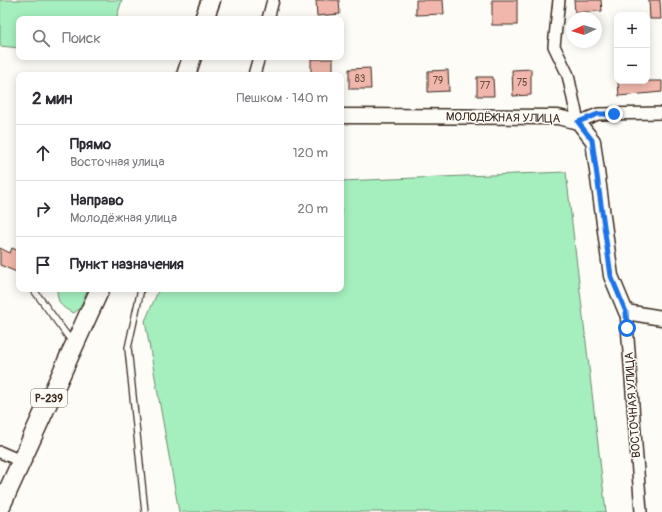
<!DOCTYPE html>
<html lang="ru">
<head>
<meta charset="utf-8">
<style>
	:root { --surface:#fff; --page:#f7f7f7; --text:#2b2b33; --muted:#7c7c81; --line:#e1e1e2 }
	body { margin:0; font-family:Pangolin,sans-serif; background:var(--page); color:var(--text) }
	.controls { position:absolute; right:12px; top:12px; display:grid; overflow:hidden; border-radius:8px; box-shadow:0 2px 10px #0003 }
	.controls button { width:36px; height:36px; display:grid; place-items:center; padding:0; border:0; border-bottom:1px solid var(--line); background:var(--surface); color:var(--text); font:20px sans-serif }
	.compass { position:absolute; left:566px; top:12px; width:36px; height:36px; border-radius:50%; background:var(--surface); box-shadow:0 2px 10px #0003; rotate:266deg }
	.stop { position:absolute; width:12px; height:12px; margin:-9px; border:3px solid #1a73e8; border-radius:50%; background:#fff }
	.stop.end { background:#1a73e8; border-color:#fff; box-shadow:0 1px 4px #0008 }
	.list { margin:0; padding:0; list-style:none }
	h2 { display:flex; justify-content:space-between; align-items:center; height:52px; margin:0; padding:0 16px; font-size:17px }
	h2 small { font-size:13px; font-weight:400; color:var(--muted) }
	.list li { display:grid; grid-template-columns:26px 1fr auto; gap:12px; align-items:center; box-sizing:border-box; height:56px; padding:0 16px; border-top:1px solid var(--line) }
	.list b { display:block; font-size:15px; white-space:nowrap }
	.list p { margin:0; font-size:13px; white-space:nowrap; color:var(--muted) }
	.list em { font-size:13px; font-style:normal; color:var(--muted) }
	.icon { flex:none; width:22px; height:22px; fill:none; stroke:currentColor; stroke-width:2; stroke-linecap:round; stroke-linejoin:round }
	.map { position:relative; flex:none; width:662px; height:512px; overflow:hidden }
	.search { position:absolute; background:var(--surface); box-shadow:0 2px 10px #0003; left:16px; top:16px; width:328px; height:44px; display:flex; align-items:center; gap:10px; box-sizing:border-box; padding:0 14px; border-radius:8px; color:var(--muted); font-size:15px }
	.panel { position:absolute; background:var(--surface); box-shadow:0 2px 10px #0003; left:16px; top:72px; width:328px; height:220px; border-radius:8px }
	.map>svg:first-child { display:block }
	.green { fill:#a5efbe; stroke:#708c6e }
	.building { fill:#f1b7ac; stroke:#3b2a1e }
	.lines { fill:none; stroke-linecap:round; stroke-linejoin:round }
	.service-casing { stroke:#3b2a1e; stroke-width:8 }
	.minor-casing { stroke:#3b2a1e; stroke-width:14 }
	.tertiary-casing { stroke:#3b2a1e; stroke-width:17 }
	.trunk-casing { stroke:#3b2a1e; stroke-width:21 }
	.service { stroke:#fdfcf7; stroke-width:5.5 }
	.minor { stroke:#fdfcf7; stroke-width:11 }
	.tertiary { stroke:#fdfcf7; stroke-width:14 }
	.trunk { stroke:#fdfcf7; stroke-width:18 }
	.route { stroke:#1a73e8; stroke-width:5 }
	.labels { text-anchor:middle; dominant-baseline:central; stroke-width:3; stroke-linejoin:round; paint-order:stroke }
	.number-label { font-size:10px; fill:#684d42 }
	.shield { fill:#fdfcf7; stroke:#75695f; stroke-width:1 }
	.shield-label { font-size:11px; font-weight:bold; fill:#3b2a1e }
	.street-label { font-size:12px; fill:#3b2a1e; stroke:#fdfcf7 }
</style>
</head>
<body>
<div class="map">
<svg width="662" height="512" viewBox="0 0 662 512">
	<rect width="100%" height="100%" fill="#fdfcf7"/>
	<filter id="ink" filterUnits="userSpaceOnUse"><feTurbulence type="fractalNoise" baseFrequency=".025" numOctaves="2"/><feDisplacementMap in="SourceGraphic" scale="8" xChannelSelector="R" yChannelSelector="G"/><feConvolveMatrix kernelMatrix="1 2 1 2 8 2 1 2 1" color-interpolation-filters="sRGB"/></filter>
	<g filter="url(#ink)">
		<!-- green -->
		<g class="green">
			<path d="M0,0H122L116,19H19V48L0,46Z"/>
			<path d="M566,172L606,512H179L145,321L159,289H341V181Z"/>
			<path d="M57,289H88L80,308L74,313C61,308 57,302 57,289Z"/>
		</g>
		<!-- building -->
		<g class="building">
			<path d="M316,0H339L340,14L317,16Z"/>
			<path d="M416,0H443L444,14L416,15Z"/>
			<rect x="492" y="0" width="25" height="25"/>
			<path d="M574,0H601L602,11L575,13Z"/>
			<path d="M649,0H660L661,19H650Z"/>
			<rect x="311" y="59" width="22" height="16"/>
			<path d="M370,68L371,89H349V69Z"/>
			<path d="M531,69V95L513,96L512,70Z"/>
			<path d="M448,70L449,91L428,92V71Z"/>
			<path d="M477,77H493L494,96H477Z"/>
			<path d="M618,81H662V92L619,96Z"/>
			<path d="M0,248L10,253L12,248L19,251V273L0,265Z"/>
		</g>
		<g class="lines">
			<!-- service casing -->
			<g class="service-casing">
				<g id="service">
					<path d="M33,289L72,342"/>
					<path d="M141,289L128,348L145,512"/>
				</g>
			</g>
			<!-- minor casing -->
			<g class="minor-casing">
				<g id="minor">
					<path d="M559,0L554,46L568,75L578,122L598,114L662,113"/>
					<path d="M268,19L273,0"/>
					<path d="M254,75L259,57"/>
					<path d="M626,312L641,512"/>
					<path d="M0,452L21,461"/>
				</g>
			</g>
			<!-- tertiary casing -->
			<g class="tertiary-casing">
				<path id="tertiary" d="M341,116L558,117L578,122L593,141L611,276L626,312L662,318"/>
			</g>
			<!-- trunk casing -->
			<g class="trunk-casing">
				<g id="trunk">
					<path d="M204,19L211,0"/>
					<path d="M186,75L192,57"/>
					<path d="M0,508L100,289"/>
				</g>
			</g>
			<!-- service -->
			<use href="#service" class="service"/>
			<!-- minor -->
			<use href="#minor" class="minor"/>
			<!-- tertiary -->
			<use href="#tertiary" class="tertiary"/>
			<!-- trunk -->
			<use href="#trunk" class="trunk"/>
		</g>
	</g>
	<g class="lines" filter="url(#ink)">
		<!-- route -->
		<path class="route" d="M614,114H598L578,122L592,140L611,276L626,312L627,328"/>
	</g>
	<g class="labels">
		<!-- number labels -->
		<g class="number-label">
			<text x="360" y="79">83</text>
			<text x="438" y="81">79</text>
			<text x="522" y="83">75</text>
			<text x="485" y="86">77</text>
		</g>
		<!-- shield labels -->
		<rect class="shield" x="31" y="389" width="36" height="18" rx="3"/>
		<g class="shield-label">
			<text x="49" y="398">Р-239</text>
		</g>
		<!-- street labels -->
		<g class="street-label">
			<text transform="translate(503 118) rotate(1)">МОЛОДЁЖНАЯ УЛИЦА</text>
			<text transform="translate(633 405) rotate(-94)">ВОСТОЧНАЯ УЛИЦА</text>
		</g>
	</g>
</svg>
<div class="controls">
<button>+</button>
<button>−</button>
</div>
<svg class="compass" viewBox="-18 -18 36 36"><path d="M0-13l5 13h-10z" fill="#e53935"/><path d="M0 13l5-13h-10z" fill="#7c7c81"/></svg>
<div class="stop" style="left:627px;top:328px"></div>
<div class="stop end" style="left:614px;top:114px"></div>
<div class="search"><svg class="icon" aria-label="search" viewBox="0 0 24 24"><circle cx="10" cy="10" r="6"/><path d="M15 15l6 6"/></svg>Поиск</div>
<section class="panel">
<h2>2 мин<small>Пешком · 140 m</small></h2>
<ul class="list">
<li><svg class="icon" aria-label="ahead" viewBox="0 0 24 24"><path d="M12 20V5M6 11l6-6 6 6"/></svg><div><b>Прямо</b><p>Восточная улица</p></div><em>120 m</em></li>
<li><svg class="icon" aria-label="right" viewBox="0 0 24 24"><path d="M7 20v-9h11M14 6l5 5-5 5"/></svg><div><b>Направо</b><p>Молодёжная улица</p></div><em>20 m</em></li>
<li><svg class="icon" aria-label="arrive" viewBox="0 0 24 24"><path d="M6 21V4h12l-3 4 3 4H6"/></svg><div><b>Пункт назначения</b></div></li>
</ul>
</section>
</div>
</body>
</html>
